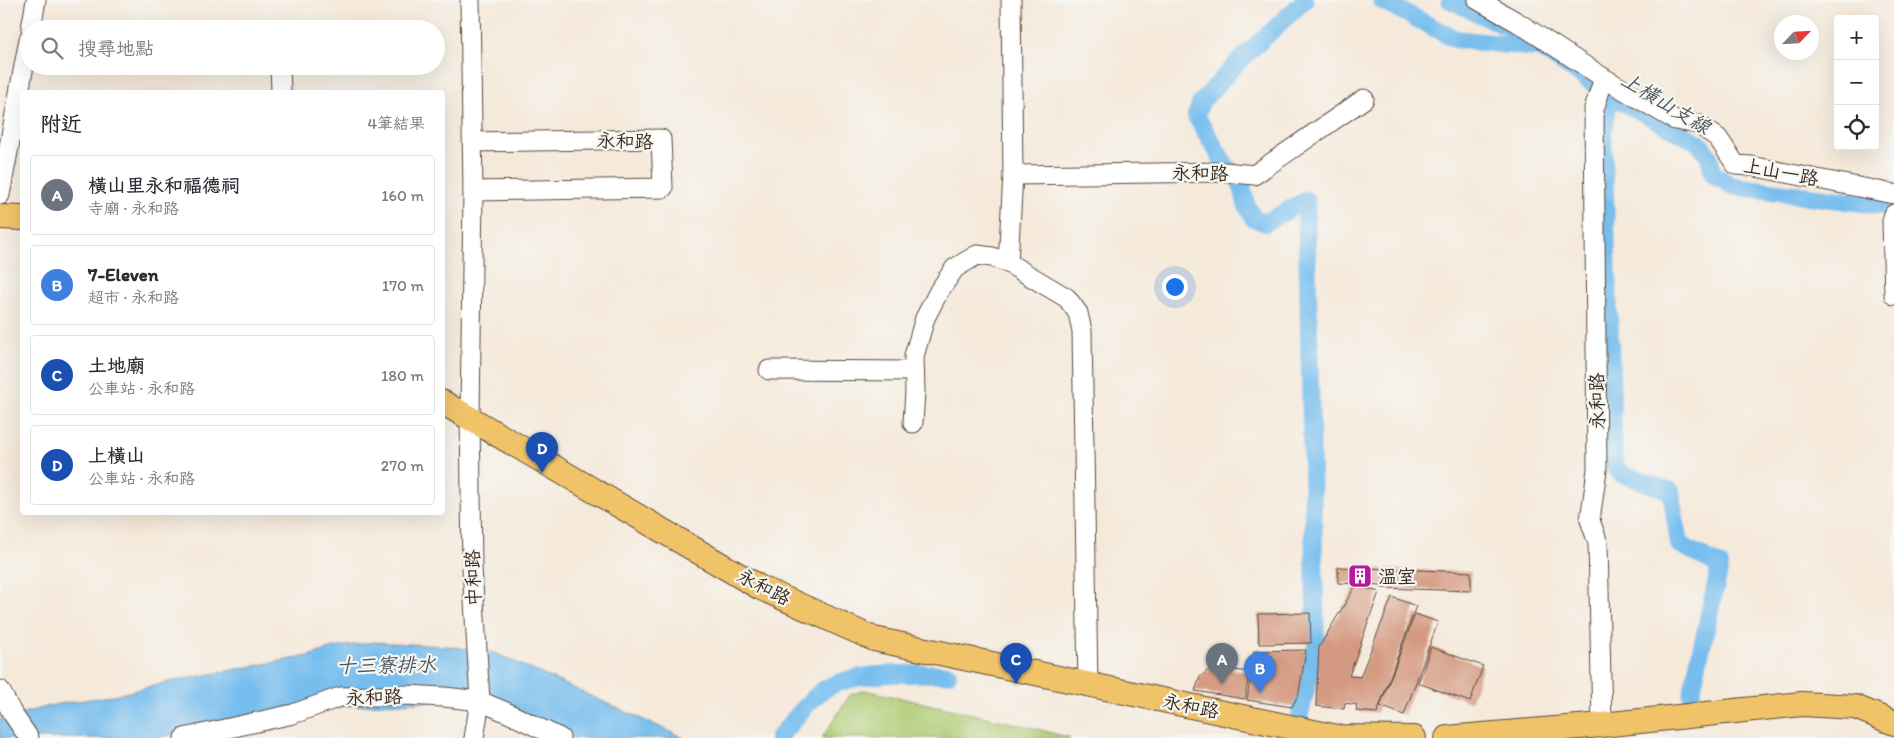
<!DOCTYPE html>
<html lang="zh-TW">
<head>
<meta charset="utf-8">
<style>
	:root { --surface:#fff; --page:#f7f7f7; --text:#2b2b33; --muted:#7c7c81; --line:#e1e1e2; --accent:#111827 }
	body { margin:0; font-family:Itim,"LXGW WenKai TC",sans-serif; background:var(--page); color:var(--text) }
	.controls { position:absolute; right:15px; top:15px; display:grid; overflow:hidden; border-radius:5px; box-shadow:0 5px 20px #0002 }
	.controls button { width:45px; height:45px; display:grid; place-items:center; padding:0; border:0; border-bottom:1px solid var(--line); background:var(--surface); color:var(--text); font:25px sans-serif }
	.compass { position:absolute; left:1774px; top:15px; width:45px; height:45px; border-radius:50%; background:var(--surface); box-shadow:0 5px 20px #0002; rotate:65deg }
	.you { position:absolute; left:1174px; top:286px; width:18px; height:18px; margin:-12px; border:4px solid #fff; border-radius:50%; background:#1a73e8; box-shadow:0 0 0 8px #1a73e833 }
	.badge { display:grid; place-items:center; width:32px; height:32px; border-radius:50%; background:var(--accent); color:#fff; font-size:16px; font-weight:700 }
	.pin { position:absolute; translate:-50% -41px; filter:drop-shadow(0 1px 2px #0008) }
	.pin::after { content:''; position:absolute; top:26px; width:18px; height:15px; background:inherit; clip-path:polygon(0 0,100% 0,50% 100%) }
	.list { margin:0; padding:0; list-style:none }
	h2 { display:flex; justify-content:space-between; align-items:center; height:65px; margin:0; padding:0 20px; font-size:21px }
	h2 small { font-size:16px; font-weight:400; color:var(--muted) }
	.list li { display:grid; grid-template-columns:32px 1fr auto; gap:15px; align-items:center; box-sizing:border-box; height:80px; margin:0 10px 10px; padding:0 10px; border:1px solid var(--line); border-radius:5px }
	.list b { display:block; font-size:19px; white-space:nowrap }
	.list p { margin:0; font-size:16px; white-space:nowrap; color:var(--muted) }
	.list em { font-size:16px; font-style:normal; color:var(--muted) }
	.icon { flex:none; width:28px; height:28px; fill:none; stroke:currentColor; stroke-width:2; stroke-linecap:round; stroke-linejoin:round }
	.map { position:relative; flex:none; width:1894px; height:738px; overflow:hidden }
	.search { position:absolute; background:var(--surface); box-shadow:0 5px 20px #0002; left:20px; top:20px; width:425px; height:55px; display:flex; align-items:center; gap:12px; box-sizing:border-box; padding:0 18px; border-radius:28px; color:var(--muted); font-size:19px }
	.panel { position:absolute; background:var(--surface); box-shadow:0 5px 20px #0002; left:20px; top:90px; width:425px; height:425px; border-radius:5px }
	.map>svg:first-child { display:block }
	.green { fill:#aecb72; stroke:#747a48 }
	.water { fill:#77beee; stroke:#597486 }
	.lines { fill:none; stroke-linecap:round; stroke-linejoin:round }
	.canal { stroke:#77beee; stroke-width:18 }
	.building { fill:#d59b82 }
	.minor-casing { stroke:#57473a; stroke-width:21 }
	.major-casing { stroke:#57473a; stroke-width:26 }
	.minor { stroke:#fff; stroke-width:19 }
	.major { stroke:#f1c369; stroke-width:24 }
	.labels { text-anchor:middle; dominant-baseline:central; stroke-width:4.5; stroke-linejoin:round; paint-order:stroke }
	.street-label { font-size:19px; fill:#3b2a1e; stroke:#f6f6f2 }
	.poi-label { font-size:19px; fill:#3b2a1e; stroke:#f6f6f2; text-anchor:start }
	.water-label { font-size:20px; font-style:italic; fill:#4d565c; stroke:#f6f6f2 }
</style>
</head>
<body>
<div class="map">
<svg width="1894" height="738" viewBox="0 0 1894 738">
	<rect width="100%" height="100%" fill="#f6f6f2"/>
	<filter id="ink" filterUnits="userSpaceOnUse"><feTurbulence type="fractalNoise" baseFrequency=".02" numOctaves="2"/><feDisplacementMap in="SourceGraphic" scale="10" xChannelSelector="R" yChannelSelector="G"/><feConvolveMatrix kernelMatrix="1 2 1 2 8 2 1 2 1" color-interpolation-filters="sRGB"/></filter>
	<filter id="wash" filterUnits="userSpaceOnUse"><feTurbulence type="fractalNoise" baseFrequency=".0096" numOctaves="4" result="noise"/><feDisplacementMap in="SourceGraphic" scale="20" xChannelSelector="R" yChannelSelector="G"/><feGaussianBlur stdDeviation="1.12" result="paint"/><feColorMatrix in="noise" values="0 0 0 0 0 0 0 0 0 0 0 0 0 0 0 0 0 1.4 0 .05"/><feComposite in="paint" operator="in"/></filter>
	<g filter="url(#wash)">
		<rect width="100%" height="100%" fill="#f5e9da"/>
		<!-- green -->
		<path class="green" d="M865,690L1026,726L1071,738H822L850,695Z"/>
		<!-- water -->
		<path class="water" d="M374,642L446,646L495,653L684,738H574L492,698L291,709L156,738H0V719L58,704L117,695L168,682L308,656L333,648Z"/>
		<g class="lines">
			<!-- canal -->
			<g class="canal">
				<path d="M1381,0L1455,39L1537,48"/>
				<path d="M1450,0L1510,28L1610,95L1699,143L1709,156L1713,174L1732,186L1894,207"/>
				<path d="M1610,95L1603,132L1614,465L1621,474L1671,491L1679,544L1720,566L1691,695"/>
				<path d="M1300,714L1316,648L1306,200L1265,223L1253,218L1246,204L1243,190L1238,178L1226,166L1196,116L1201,102L1238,62L1305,0"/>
				<path d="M778,738C789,726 811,698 823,690C856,670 911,674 948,674"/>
			</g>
		</g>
		<g id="blocks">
			<!-- building -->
			<g class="building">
				<path d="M1338,567L1471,572V591L1382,588V585L1338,583Z"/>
				<path d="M1356,585L1379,592L1349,676L1360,677L1392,597L1416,606L1377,713L1356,711L1357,705L1345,703L1344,709L1316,706L1319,647Z"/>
				<path d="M1310,613L1311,643L1259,644L1258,614Z"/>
				<path d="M1415,614L1438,622L1404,715L1380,706Z"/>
				<path d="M1431,647L1483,666L1470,702L1418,683Z"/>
				<path d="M1306,650L1299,693L1292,707L1247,700L1254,651Z"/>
				<path d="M1212,667L1249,672L1245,699L1195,691L1200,677Z"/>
			</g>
		</g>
	</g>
	<g filter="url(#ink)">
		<use href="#blocks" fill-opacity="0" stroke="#57473a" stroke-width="1"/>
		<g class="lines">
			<!-- minor casing -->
			<g class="minor-casing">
				<g id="minor">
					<path d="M470,0L473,191L470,417L472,567L480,701L474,738"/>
					<path d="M1011,0L1013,175L1008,263L1067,298L1078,313L1082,331L1088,684"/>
					<path d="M1478,0L1517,22L1607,80L1675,120L1698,124L1718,138L1736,165L1751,166L1894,194"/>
					<path d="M31,29L36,0"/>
					<path d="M280,66L281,92"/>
					<path d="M473,142L661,139L663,188L473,191"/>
					<path d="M1013,175L1225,172L1254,175L1364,99"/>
					<path d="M0,195L29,39"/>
					<path d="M1894,214L1892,221L1894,295"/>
					<path d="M769,370L914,371"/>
					<path d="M913,423L915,392L914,356L925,318L939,291L955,268L977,255L992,257L1008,263"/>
					<path d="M0,690L12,713L29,738"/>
					<path d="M1602,725L1598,543L1590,520L1597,470L1594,109L1603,81L1607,80"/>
					<path d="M184,738L293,714L340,697L405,695L444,697L480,701L508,713L560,738"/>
				</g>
			</g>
			<!-- major casing -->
			<g class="major-casing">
				<g id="major">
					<path d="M0,217L22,218"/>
					<path d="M442,402L759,587L874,639L1337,737L1414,738"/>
					<path d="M1447,738L1602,725L1802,704L1855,707L1894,723"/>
				</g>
			</g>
			<!-- minor -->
			<use href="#minor" class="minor"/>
			<!-- major -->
			<use href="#major" class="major"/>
		</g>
	</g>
	<!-- icons -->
	<defs>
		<g id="building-square" transform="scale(1.25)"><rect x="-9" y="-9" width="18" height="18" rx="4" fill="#b5179e" stroke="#f6f6f2"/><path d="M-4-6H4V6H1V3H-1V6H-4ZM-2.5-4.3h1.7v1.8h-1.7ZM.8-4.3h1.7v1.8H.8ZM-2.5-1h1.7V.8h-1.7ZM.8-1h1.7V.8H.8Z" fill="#fff"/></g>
	</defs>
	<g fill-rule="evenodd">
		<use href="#building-square" x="1360" y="576"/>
	</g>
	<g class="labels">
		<!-- street labels -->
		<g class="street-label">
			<text transform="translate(625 141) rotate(2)">永和路</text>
			<text transform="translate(1781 172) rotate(11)">上山一路</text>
			<text transform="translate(1200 173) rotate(1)">永和路</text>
			<text transform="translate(1597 401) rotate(-91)">永和路</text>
			<text transform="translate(473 578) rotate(-92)">中和路</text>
			<text transform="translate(764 587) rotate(27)">永和路</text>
			<text transform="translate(374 697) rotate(-2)">永和路</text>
			<text transform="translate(1191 706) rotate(12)">永和路</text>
		</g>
		<!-- poi labels -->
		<g class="poi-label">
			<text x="1378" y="576">溫室</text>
		</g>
		<!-- water labels -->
		<g class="water-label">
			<text transform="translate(1666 103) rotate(31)">上橫山支線</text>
			<text transform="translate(386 665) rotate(-1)">十三寮排水</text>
		</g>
	</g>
</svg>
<div class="controls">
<button>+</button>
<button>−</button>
<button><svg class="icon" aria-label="locate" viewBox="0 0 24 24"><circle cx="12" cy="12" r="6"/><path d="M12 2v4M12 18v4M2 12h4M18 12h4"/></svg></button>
</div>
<svg class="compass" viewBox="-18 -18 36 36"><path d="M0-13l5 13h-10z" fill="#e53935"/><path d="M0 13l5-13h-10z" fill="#7c7c81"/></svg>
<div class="you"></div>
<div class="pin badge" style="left:1222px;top:684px;background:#6b7280">A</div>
<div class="pin badge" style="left:1260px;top:693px;background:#3f7fe0">B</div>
<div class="pin badge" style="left:1016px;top:684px;background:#1a4fb4">C</div>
<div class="pin badge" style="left:542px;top:473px;background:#1a4fb4">D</div>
<div class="search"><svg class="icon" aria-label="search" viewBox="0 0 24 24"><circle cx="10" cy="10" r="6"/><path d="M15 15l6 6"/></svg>搜尋地點</div>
<section class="panel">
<h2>附近<small>4筆結果</small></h2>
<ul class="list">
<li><span class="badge" style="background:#6b7280">A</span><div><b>橫山里永和福德祠</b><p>寺廟 · 永和路</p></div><em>160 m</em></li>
<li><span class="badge" style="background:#3f7fe0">B</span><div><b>7-Eleven</b><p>超市 · 永和路</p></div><em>170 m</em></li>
<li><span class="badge" style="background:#1a4fb4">C</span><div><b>土地廟</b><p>公車站 · 永和路</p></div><em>180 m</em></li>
<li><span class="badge" style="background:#1a4fb4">D</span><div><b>上橫山</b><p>公車站 · 永和路</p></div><em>270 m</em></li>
</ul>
</section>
</div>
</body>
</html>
